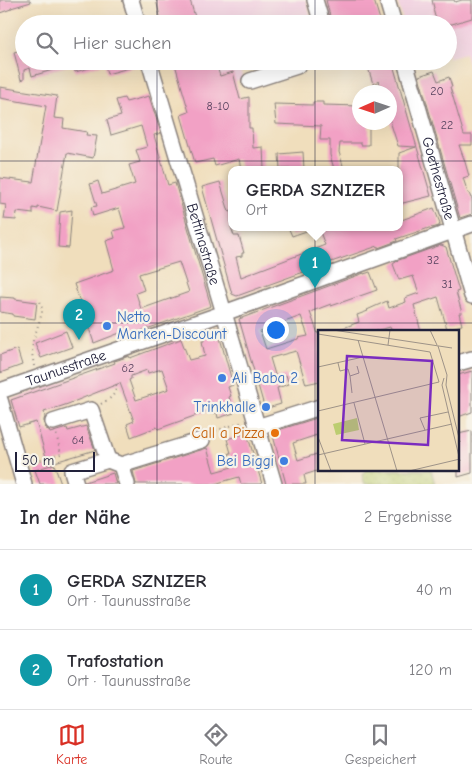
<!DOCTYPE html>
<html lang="de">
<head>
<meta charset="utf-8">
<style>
	:root { --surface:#fff; --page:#f2f2f3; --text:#2b2b33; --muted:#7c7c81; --line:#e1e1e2; --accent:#d93025 }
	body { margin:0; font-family:"Comic Neue",sans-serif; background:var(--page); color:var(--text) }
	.compass { position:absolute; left:352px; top:85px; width:45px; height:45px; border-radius:50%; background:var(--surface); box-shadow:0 5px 20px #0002; rotate:267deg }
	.scale { position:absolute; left:15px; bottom:12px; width:80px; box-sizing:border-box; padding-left:5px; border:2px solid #22223b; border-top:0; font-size:14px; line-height:18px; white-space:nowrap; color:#22223b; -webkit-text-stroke:4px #f7f3e8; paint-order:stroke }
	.you { position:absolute; left:275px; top:329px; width:18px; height:18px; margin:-12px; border:4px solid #fff; border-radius:50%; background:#1a73e8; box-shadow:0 0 0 8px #1a73e833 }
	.badge { display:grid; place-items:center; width:32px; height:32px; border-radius:50%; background:var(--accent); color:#fff; font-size:16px; font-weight:700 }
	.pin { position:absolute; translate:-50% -41px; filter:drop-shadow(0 1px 2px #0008) }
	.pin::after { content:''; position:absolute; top:26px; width:18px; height:15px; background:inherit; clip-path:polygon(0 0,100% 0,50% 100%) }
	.popup { position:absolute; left:228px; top:166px; width:175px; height:65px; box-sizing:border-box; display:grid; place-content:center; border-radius:10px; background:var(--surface); filter:drop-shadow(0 1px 4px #0005); font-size:16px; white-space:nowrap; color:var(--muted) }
	.popup b { font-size:19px; color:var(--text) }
	.popup::after { content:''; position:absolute; left:50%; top:100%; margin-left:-10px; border:10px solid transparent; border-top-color:var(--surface) }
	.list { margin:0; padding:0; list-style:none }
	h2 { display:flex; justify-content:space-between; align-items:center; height:65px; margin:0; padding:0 20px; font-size:21px }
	h2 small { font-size:16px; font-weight:400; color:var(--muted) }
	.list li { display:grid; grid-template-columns:32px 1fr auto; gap:15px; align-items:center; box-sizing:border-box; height:80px; padding:0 20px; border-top:1px solid var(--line) }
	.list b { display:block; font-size:19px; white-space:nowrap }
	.list p { margin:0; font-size:16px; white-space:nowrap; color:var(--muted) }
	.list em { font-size:16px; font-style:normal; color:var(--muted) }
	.icon { flex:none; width:28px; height:28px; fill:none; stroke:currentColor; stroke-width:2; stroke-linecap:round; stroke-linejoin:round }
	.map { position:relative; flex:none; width:472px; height:484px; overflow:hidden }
	.search { position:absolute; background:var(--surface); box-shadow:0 5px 20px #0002; left:15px; right:15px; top:15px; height:55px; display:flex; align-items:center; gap:12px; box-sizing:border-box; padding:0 18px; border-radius:28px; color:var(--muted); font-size:19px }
	.sheet { height:225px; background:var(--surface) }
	nav { display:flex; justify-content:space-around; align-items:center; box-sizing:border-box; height:70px; border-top:1px solid var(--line); background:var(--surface); font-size:14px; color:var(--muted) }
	nav a { display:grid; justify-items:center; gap:2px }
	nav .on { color:var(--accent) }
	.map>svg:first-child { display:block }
	.built { fill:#f2cfe1 }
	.grass { fill:url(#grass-dots); stroke:#6f7856 }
	.building { fill:#f2a1c5; fill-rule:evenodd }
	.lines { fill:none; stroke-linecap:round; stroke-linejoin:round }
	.minor-casing { stroke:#89807c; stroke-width:18 }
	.path { stroke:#89807c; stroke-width:2; stroke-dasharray:1 4; stroke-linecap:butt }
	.minor { stroke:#fff; stroke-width:15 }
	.grid { fill:none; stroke:#22223b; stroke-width:1; stroke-opacity:0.55 }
	.shop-dot { fill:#3f7fe0; stroke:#f7f3e8; stroke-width:2 }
	.food-dot { fill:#e8710a; stroke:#f7f3e8; stroke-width:2 }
	.labels { text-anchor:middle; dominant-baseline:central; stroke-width:4.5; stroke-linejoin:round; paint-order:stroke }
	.number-label { font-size:12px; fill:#56425e }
	.street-label { font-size:15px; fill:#22223b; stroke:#f7f3e8 }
	.shop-label { font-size:15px; fill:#366cbe; stroke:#f7f3e8; text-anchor:start }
	.food-label { font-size:15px; fill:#c56008; stroke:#f7f3e8; text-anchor:end }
	.inset-road { fill:none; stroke:#9e9388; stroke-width:1 }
	.view { fill:#7b2cbf; fill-opacity:0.15; stroke:#7b2cbf; stroke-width:2.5 }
	.inset-edge { fill:none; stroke:#22223b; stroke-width:2.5 }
</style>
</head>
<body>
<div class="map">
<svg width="472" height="484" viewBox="0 0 472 484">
	<defs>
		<pattern id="grass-dots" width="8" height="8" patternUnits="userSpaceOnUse" patternTransform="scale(1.25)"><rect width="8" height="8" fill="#bccd70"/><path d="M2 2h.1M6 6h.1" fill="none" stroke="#a1b062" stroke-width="1.8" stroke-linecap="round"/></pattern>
	</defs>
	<rect width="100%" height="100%" fill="#f7f3e8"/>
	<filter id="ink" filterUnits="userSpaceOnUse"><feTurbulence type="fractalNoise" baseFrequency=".02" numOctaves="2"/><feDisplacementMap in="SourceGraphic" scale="10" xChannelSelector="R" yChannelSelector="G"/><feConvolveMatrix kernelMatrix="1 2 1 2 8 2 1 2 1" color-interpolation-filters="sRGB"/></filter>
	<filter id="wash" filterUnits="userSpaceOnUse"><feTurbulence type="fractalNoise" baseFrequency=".0096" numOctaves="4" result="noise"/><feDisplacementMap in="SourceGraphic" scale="20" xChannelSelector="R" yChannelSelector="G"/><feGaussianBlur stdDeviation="1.12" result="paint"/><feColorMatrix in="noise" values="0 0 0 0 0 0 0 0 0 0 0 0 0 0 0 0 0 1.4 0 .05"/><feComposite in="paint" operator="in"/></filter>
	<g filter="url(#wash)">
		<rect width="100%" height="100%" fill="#f0debc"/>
		<!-- built -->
		<g class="built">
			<path d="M156,0H306L313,24H158V23L162,22Z"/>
			<path d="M397,0H472V75L465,53L448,58V24H404Z"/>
			<path d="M174,61H250L240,70L243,79L235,81L233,73L213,78L179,81Z"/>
		</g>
		<!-- grass -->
		<path class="grass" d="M366,470H431L435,484H365L362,475Z"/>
		<g id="blocks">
			<!-- building -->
			<g class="building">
				<path d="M0,0H30L31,2L11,8V9L0,13Z"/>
				<path d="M156,0H190L197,24H162Z"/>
				<path d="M326,0H374L380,20L366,24H338L337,19L331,20Z"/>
				<path d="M432,0H454L455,2L462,0H472V18L452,24H437L433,9L434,8Z"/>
				<path d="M24,49V61H104V64L75,72L73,64L32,76L30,68L24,70V79L21,80L14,52Z"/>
				<path d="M104,61H140V65L107,74Z"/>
				<path d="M174,61H208L210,66L216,64L220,76L233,72L240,99L249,97V128H252L253,148L263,147L264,169H241L239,159L215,166L213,159L195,163L181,115L189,112Z"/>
				<path d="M366,61H392L431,196L399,204V153L416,147L398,146L390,121V92H382L379,81L373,84Z"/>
				<path d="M434,71L438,81L449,77L452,87H450L464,135H472V145H459L465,162L469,176L463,178L468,193H469L471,198H472V214L460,218L419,76Z"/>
				<path d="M0,87L57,96L54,118L64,119L63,128L87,132L86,135L97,136L93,158L67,153L57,211L38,207V209L33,208V214L17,212L16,220L4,219L6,205L0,204V178L33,182L46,106L0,98Z"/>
				<path d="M149,96L161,133L154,135L168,185L175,183L211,306L127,336L125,331L94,343L74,284L114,270L106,241L115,238L113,231L125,228L119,208L93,216L91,207L97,206L90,184L98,181L102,194L135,184L129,165L140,162L136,150L147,147L141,126L111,135L107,120L121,116L116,100L124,98L126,102ZM179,262L189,292L141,309L136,293L144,290L139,274Z"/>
				<path d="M313,102H323V105L360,106V122H369V145H361V143H340L339,152L344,169H334L330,155V140H320L321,126L276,124L274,104L313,105Z"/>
				<path d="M303,152L304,169H280L279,154Z"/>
				<path d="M220,182L229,212L231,211V227L234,236H239L244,253H242V256L236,257L241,277L325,245L318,227H399V221L434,208L440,223L439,226L432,228V227L396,239L397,241L378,248V246L337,260L237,296L232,294L202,187Z"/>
				<path d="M72,210L69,248L58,247L60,212Z"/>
				<path d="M288,227H315V228L292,236Z"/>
				<path d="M441,245L446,247L459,291L456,292L462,313H459L462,325L447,329L438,297L414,305L421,332H392L390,327L372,332H339L338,330L359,322L357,315L368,311L367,310L387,301L389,308L406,302L405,298L419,293L413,276L399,280L393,264L396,262V261Z"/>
				<path d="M370,272L377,290L331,306V304L310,312L318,334H320V381L306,384L296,351L270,358L276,378L286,375L289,384L277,388L281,404L268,408L264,406L239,319L364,273V274ZM301,316L308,336L298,338V339L266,349L260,331Z"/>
				<path d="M0,297L15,298V299L37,302L35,319L13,316V314L0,312Z"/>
				<path d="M217,327L233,385L228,387L231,396L229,397L234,413L218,418L217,413H212L211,410L158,429L157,427L131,437L127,424L134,421L120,383L68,404L44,412L45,417L44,420V424L46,429L49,430L50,433L67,428L68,431L86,426L95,450L48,464L36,422L19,427L11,400L115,363L114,361L118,360L129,356L130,358L181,339L189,360L205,356L202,341H204L201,332ZM162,369L169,389L136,400L129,380L131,379V376L147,370L148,373Z"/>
				<path d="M66,331L72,347L41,358L35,343Z"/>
				<path d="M17,349L22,365L0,373V355Z"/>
				<path d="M472,371V412L458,417V375Z"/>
				<path d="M320,417V434L293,443L298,460L320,453V470L304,475L306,484H286L272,432Z"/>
				<path d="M472,431V473L458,477V434Z"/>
				<path d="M247,433L262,484H241L239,477L214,484H136L133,471L207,448L214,472L232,467L229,453H231L227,439Z"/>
				<path d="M54,464L61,484H40L35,470Z"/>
				<path d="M113,473L116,484H85V482Z"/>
			</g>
		</g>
	</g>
	<g filter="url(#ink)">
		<use href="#blocks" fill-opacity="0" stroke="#89807c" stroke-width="1"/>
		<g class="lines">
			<!-- minor casing -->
			<g class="minor-casing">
				<g id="minor">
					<path d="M131,0L138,24"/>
					<path d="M315,0L322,24"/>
					<path d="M387,0L394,24"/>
					<path id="s1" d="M149,61L224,313L274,484"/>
					<path id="s2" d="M405,61L472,296"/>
					<path d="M250,81L297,66L302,61"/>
					<path d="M458,363L472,359"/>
					<path id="s3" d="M0,391L224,313L472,224"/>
					<path d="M0,400L24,484"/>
					<path d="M53,422L91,410L108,460L72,471L76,484"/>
					<path d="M257,427L320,407"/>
					<path d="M108,460L121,465L202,440"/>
					<path d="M121,465L127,484"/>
				</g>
			</g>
			<!-- path -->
			<g class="path">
				<path d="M34,366L32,353L33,341L42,313V308L40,301"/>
				<path d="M101,404C113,397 116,395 117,381"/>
				<path d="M211,432L243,422"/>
				<path d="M31,463L61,454L56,433"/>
			</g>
			<!-- minor -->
			<use href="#minor" class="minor"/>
		</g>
	</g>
	<!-- grid -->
	<path class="grid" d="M157,0V24M315,0V24M157,61V484M315,61V484M0,161H472M0,323H472"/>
	<!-- markers -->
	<g class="shop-dot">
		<circle cx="107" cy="326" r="5"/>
		<circle cx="222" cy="378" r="5"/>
		<circle cx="266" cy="407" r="5"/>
		<circle cx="284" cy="461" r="5"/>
	</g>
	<circle class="food-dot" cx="275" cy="433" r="5"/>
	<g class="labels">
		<!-- number labels -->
		<g class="number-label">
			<text x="437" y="91">20</text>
			<text x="218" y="106">8-10</text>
			<text x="447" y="125">22</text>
			<text x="433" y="260">32</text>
			<text x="447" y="284">31</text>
			<text x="128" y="368">62</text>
			<text x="78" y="440">64</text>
		</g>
		<!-- street labels -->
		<g class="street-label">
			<text stroke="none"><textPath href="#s2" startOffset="122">Goethestraße</textPath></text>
			<text stroke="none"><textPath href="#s1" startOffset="191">Bettinastraße</textPath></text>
			<text stroke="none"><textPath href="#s3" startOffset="70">Taunusstraße</textPath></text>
		</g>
		<!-- shop labels -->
		<g class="shop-label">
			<text x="117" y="317">Netto<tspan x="117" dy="17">Marken-Discount</tspan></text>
			<text x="232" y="378">Ali Baba 2</text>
			<text x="256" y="407" text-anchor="end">Trinkhalle</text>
			<text x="274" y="461" text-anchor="end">Bei Biggi</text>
		</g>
		<!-- food labels -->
		<g class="food-label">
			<text x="265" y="433">Call a Pizza</text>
		</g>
	</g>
	<!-- overview -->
	<g transform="translate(318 330)">
		<rect width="141" height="141" fill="#f0debc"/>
		<path d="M39,88L41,100L18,105L15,94Z" fill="#bccd70"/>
		<path class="inset-road" d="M15,0L134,18M112,0L119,15M0,4L112,22L121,52M40,10L79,141M70,15L72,0M120,16L129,45L128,55L142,112M20,33L22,41L30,39L32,46L41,43L39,36M0,37L45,27M32,46L34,63M126,48L124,55L142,131M36,73L47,114M0,81L121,52M107,100L102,88L130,82M0,107L13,141M0,125L134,94M91,141L142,129"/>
		<path class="view" d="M29,26L114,31L110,115L24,110Z"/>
		<rect width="141" height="141" class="inset-edge"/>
	</g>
</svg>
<svg class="compass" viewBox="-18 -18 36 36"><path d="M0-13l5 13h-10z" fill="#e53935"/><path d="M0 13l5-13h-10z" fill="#7c7c81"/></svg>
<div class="scale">50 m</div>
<div class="you"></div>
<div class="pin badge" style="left:315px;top:288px;background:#0f9aa8">1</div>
<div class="popup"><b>GERDA SZNIZER</b>Ort</div>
<div class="pin badge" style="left:79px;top:340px;background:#0f9aa8">2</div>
<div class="search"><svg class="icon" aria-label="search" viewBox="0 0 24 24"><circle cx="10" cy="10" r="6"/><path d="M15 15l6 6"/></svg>Hier suchen</div>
</div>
<section class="sheet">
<h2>In der Nähe<small>2 Ergebnisse</small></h2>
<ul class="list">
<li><span class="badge" style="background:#0f9aa8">1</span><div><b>GERDA SZNIZER</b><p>Ort · Taunusstraße</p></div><em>40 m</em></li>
<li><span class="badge" style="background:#0f9aa8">2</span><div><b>Trafostation</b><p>Ort · Taunusstraße</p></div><em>120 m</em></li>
</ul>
</section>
<nav>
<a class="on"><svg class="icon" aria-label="map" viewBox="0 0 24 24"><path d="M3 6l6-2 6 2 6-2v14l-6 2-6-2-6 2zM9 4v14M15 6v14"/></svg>Karte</a>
<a><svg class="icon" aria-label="directions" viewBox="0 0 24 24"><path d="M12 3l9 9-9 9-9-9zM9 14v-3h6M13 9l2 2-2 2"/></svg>Route</a>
<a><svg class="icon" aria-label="saved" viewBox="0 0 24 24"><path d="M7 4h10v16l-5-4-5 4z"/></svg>Gespeichert</a>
</nav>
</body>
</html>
